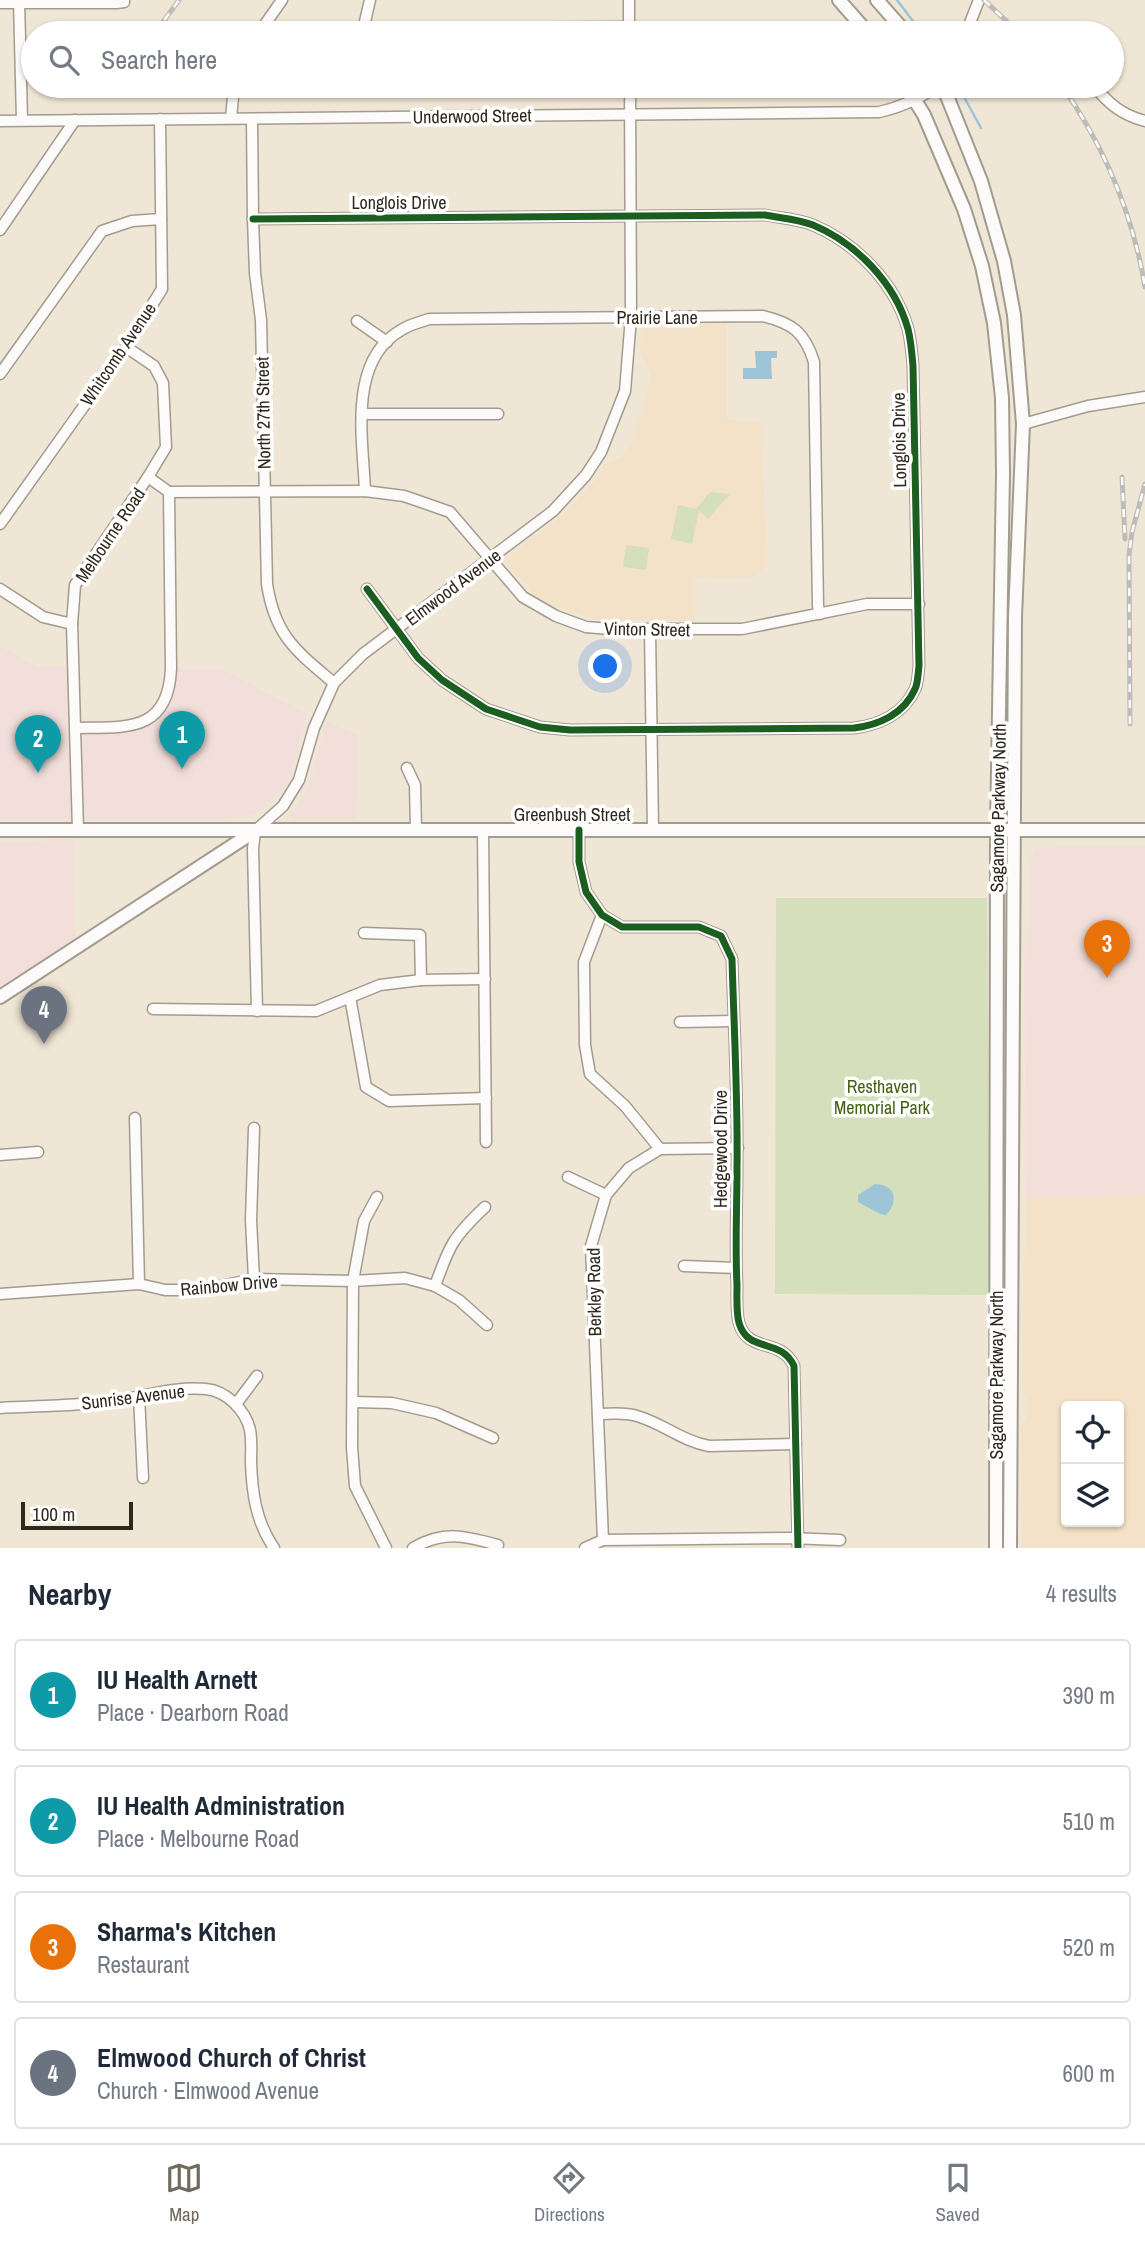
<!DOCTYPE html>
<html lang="en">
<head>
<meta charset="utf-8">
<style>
	:root { --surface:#fff; --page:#f6f6f7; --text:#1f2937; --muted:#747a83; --line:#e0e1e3; --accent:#736a5e }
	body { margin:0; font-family:"Archivo Narrow",sans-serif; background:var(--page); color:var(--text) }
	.controls { position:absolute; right:21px; bottom:21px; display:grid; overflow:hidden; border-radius:7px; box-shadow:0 2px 5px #0004 }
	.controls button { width:63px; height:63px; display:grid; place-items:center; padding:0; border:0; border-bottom:2px solid var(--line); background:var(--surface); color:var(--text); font:35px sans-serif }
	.scale { position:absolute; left:21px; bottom:18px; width:112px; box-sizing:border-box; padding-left:7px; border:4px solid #2f281d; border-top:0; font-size:19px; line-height:24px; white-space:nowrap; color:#2f281d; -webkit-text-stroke:5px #fff; paint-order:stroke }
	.you { position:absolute; left:606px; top:667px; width:24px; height:24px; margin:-18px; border:5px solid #fff; border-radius:50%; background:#1a73e8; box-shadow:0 0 0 10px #1a73e833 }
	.badge { display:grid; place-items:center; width:46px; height:46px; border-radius:50%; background:var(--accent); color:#fff; font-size:23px; font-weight:700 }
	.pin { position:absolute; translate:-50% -58px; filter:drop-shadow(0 2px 4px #0008) }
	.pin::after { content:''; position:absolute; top:37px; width:24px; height:21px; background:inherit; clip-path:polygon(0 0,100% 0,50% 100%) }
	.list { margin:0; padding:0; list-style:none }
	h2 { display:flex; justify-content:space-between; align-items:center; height:91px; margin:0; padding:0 28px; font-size:30px }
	h2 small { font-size:23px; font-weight:400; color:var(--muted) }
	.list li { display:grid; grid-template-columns:46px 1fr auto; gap:21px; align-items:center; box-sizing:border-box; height:112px; margin:0 14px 14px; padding:0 14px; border:2px solid var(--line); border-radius:7px }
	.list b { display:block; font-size:26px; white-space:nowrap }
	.list p { margin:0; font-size:23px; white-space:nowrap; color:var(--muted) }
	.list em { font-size:23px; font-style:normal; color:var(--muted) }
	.icon { flex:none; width:38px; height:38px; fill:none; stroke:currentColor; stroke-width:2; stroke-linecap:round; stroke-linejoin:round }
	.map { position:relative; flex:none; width:1145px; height:1548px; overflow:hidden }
	.search { position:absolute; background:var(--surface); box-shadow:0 2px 5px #0004; left:21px; right:21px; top:21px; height:77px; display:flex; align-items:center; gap:18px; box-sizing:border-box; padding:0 24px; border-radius:38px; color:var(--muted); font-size:26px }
	.sheet { height:595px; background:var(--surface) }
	nav { display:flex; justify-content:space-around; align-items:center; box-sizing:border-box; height:98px; border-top:2px solid var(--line); background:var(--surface); font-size:19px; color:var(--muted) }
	nav a { display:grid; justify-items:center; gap:4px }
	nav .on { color:var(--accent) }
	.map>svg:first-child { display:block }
	.commercial { fill:#f3dfd9 }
	.built { fill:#f3e2c7; fill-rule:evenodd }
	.medical { fill:#f2dfdb }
	.green { fill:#d6dfbc }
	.water { fill:#9dc4d7 }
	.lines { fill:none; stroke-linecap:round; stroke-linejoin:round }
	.stream { stroke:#9dc4d7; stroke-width:2.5 }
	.minor-casing { stroke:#a29b8f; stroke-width:13 }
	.major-casing { stroke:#a29b8f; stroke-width:16 }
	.minor { stroke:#fdfbf9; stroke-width:10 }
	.major { stroke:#fdfbf9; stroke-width:12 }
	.rail-casing { stroke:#bebcb7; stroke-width:5 }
	.rail { stroke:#fff; stroke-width:2.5; stroke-dasharray:8; stroke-linecap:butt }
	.cycleway-casing { stroke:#fff; stroke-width:11 }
	.cycleway { stroke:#1b5e20; stroke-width:7 }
	.labels { text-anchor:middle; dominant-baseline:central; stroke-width:7; stroke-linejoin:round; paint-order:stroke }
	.street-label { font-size:18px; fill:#2f281d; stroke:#fff }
	.park-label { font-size:18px; fill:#436113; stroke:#fff }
</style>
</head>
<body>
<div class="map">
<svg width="1145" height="1548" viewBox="0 0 1145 1548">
	<rect width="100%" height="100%" fill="#f0e6d6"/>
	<!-- commercial -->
	<g class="commercial">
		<path d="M326,721L358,735L357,819H289L308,789Z"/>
		<path d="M54,839H74L75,949L0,997V842H36Z"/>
		<path d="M1056,847H1145V1196L1026,1198L1024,960L1030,919L1029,875L1031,859L1037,849Z"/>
	</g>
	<!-- built -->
	<g class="built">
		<path d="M727,323V420L761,422L767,566L752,577L695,578L694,621L597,620L567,611L536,597L505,559L567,512L601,473L603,465L621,458L630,448L652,376L640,354L641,330L648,324Z"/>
		<path d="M1145,1196V1548H1022L1021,1428L1029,1411L1028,1399L1023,1393V1263L1026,1248V1198ZM1066,1406H1119V1522H1066Z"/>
	</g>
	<!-- medical -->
	<path class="medical" d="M0,646L37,667L74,666L76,728H129L161,706L171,669H222L307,714L291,774L283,790L254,814L227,819H0Z"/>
	<!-- green -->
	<g class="green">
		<path d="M710,492L730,494L708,519L699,510L692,544L671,539L678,505L696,509Z"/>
		<path d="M626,545L649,548L646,570L623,567Z"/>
		<path d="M776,898H987L990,1295L775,1294Z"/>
	</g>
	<!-- water -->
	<g class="water">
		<path d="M755,351H777V358H771L772,379H743V368H756Z"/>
		<path d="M875,1184C896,1185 899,1201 886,1215L880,1214L858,1202V1195Z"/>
	</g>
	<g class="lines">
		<!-- stream -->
		<g class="stream">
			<path d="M897,0L922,33"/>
			<path d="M958,86L981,128"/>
		</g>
		<!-- minor casing -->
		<g class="minor-casing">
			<g id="minor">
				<path d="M19,0L22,120"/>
				<path d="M629,0V31"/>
				<path d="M0,3H117L124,2V0"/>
				<path d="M262,29L629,27"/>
				<path d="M363,30L370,0"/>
				<path d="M259,33L282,0"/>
				<path d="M966,33L979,0"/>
				<path d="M1094,86C1109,104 1122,115 1145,121"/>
				<path d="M231,118L234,86"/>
				<path d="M252,119L253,219L255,273L261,320L267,584C275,636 296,651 334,683"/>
				<path d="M0,121L879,112C902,107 919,98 938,86"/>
				<path d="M253,219L765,215C780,218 798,219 813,225C856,243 895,283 908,329C911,341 912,354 913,366L919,666C918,673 918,683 915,689C904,714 879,725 854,728L570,730L540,727L486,709L442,680L418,658L367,589"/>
				<path d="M0,230L75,120"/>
				<path d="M357,321L387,342"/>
				<path d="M0,374L102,231L132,221L161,219"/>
				<path d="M363,414H498"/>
				<path d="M1023,424L1088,406L1145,397"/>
				<path d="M365,491C363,439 347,359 403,329C411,324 421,322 429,319L763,316C793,323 805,333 814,362L818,606L820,614"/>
				<path d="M169,492L365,491L404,496L450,512L523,597L556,616L586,627L610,629H742L867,604H919"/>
				<path d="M0,524L126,347L162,289L160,119"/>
				<path d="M0,589L43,617L72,624"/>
				<path d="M650,630L653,830"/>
				<path d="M76,728C126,727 168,733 171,669L169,492L148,477"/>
				<path d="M407,768L415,785L416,830"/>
				<path d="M78,830L72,624L75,585L148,477L166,447L163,383L154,366L126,347"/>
				<path d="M483,830L486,1142"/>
				<path d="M579,830V862L586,892L602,915L622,927H699L721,936L732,959C734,1029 738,1098 737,1168C737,1207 735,1246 737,1285C737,1297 736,1311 739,1323C748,1354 781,1337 794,1366L798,1548"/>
				<path d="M602,915L584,962L585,1045L590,1074L625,1106L660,1149"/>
				<path d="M364,933L420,935L421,980"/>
				<path d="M350,997L366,1087L389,1101L486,1098"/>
				<path d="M153,1009L316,1011L380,985L421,980L485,979"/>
				<path d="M257,1011L253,849L255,831L283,806L299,780L314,728L334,683L363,654L553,511L586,475L601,452L625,391L631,317L630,86"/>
				<path d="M680,1022L734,1021"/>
				<path d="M135,1118L139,1284"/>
				<path d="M254,1128L251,1220L254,1279"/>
				<path d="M0,1155L38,1152"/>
				<path d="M568,1177L606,1195"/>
				<path d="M377,1197L364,1221L353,1281L352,1447L355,1486L386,1548"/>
				<path d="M684,1266L736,1268"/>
				<path d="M435,1286C449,1246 453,1237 485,1207"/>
				<path d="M0,1294L139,1284L165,1290H202L254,1279L353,1281L405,1278L435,1286L459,1300L487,1325"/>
				<path d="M139,1396L143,1478"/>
				<path d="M354,1402L392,1403L436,1413L493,1438"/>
				<path d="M236,1404L257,1376"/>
				<path d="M0,1408C37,1406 75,1406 112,1401C143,1397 174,1386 206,1389C227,1391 246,1411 250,1430C252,1440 251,1452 251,1462C252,1493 256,1522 274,1548"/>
				<path d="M598,1414C611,1414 624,1412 637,1416C662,1423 682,1441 709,1446L796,1444"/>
				<path d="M603,1540L591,1246L606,1195L629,1168L660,1149L738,1148"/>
				<path d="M413,1548C444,1530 466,1536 498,1545"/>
				<path d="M585,1548L603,1540L790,1538L840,1540"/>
			</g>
		</g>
		<!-- major casing -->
		<g class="major-casing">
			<g id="major">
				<path d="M839,0L868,33"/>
				<path d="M877,0L906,33"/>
				<path d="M906,86L924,115L964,209L982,266L994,323L1002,398L1003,474L997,830L996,1548"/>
				<path d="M943,86L981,181L1004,261L1014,315L1023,424L1015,617L1010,1548"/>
				<path d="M0,830H1145"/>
				<path d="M0,997L255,831"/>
			</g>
		</g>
		<!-- minor -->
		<use href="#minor" class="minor"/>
		<!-- major -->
		<use href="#major" class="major"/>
		<!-- rail casing -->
		<g class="rail-casing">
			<g id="rail">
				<path d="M984,0L1019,33"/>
				<path d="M155,33L179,0"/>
				<path d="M1062,86C1104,146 1133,215 1145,287"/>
				<path d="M1122,477L1125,539"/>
				<path d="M1130,724L1129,555L1132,532L1145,484"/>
			</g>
		</g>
		<!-- rail -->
		<use href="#rail" class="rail"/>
		<!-- cycleway casing -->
		<g class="cycleway-casing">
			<g id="cycleway">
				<path d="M253,219L765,215C780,218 798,219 813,225C856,243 895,283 908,329C911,341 912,354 913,366L919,666C918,673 918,683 915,689C904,714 879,725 854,728L570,730L540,727L486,709L442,680L418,658L367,589"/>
				<path d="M579,830V862L586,892L602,915L622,927H699L721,936L732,959C734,1029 738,1098 737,1168C737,1207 735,1246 737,1285C737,1297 736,1311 739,1323C748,1354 781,1337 794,1366L798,1548"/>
			</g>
		</g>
		<!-- cycleway -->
		<use href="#cycleway" class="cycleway"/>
	</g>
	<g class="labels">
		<!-- street labels -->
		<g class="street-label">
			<text transform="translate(472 116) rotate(-1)">Underwood Street</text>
			<text x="399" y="202">Longlois Drive</text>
			<text x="657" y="317">Prairie Lane</text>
			<text transform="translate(118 354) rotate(-56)">Whitcomb Avenue</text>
			<text transform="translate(263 413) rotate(-91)">North 27th Street</text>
			<text transform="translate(899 440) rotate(-91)">Longlois Drive</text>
			<text transform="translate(110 535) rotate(-56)">Melbourne Road</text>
			<text transform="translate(453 587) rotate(-37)">Elmwood Avenue</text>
			<text transform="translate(647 629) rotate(1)">Vinton Street</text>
			<text transform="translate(998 808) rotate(-89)">Sagamore Parkway North</text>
			<text x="572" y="814">Greenbush Street</text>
			<text transform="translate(720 1149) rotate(-90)">Hedgewood Drive</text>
			<text transform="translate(229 1285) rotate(-5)">Rainbow Drive</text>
			<text transform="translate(594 1292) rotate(-91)">Berkley Road</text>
			<text transform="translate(996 1375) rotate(-90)">Sagamore Parkway North</text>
			<text transform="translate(133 1397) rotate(-7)">Sunrise Avenue</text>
		</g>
		<!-- park labels -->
		<g class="park-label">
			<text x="882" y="1086">Resthaven<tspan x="882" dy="21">Memorial Park</tspan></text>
		</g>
	</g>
</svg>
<div class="controls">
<button><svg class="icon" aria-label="locate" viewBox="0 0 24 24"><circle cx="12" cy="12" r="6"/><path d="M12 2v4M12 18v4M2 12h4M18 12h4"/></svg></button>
<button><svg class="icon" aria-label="layers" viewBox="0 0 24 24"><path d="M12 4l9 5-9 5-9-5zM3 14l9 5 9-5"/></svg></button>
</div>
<div class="scale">100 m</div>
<div class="you"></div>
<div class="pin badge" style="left:182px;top:769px;background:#0f9aa8">1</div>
<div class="pin badge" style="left:38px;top:773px;background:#0f9aa8">2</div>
<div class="pin badge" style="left:1107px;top:978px;background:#e8710a">3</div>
<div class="pin badge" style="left:44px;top:1044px;background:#6b7280">4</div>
<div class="search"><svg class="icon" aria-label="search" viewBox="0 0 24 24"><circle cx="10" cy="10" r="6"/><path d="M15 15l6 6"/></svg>Search here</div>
</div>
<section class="sheet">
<h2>Nearby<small>4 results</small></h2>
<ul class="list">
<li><span class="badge" style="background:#0f9aa8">1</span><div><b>IU Health Arnett</b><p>Place · Dearborn Road</p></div><em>390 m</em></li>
<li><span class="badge" style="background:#0f9aa8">2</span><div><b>IU Health Administration</b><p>Place · Melbourne Road</p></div><em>510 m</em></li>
<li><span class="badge" style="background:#e8710a">3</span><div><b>Sharma's Kitchen</b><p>Restaurant</p></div><em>520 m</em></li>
<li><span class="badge" style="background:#6b7280">4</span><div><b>Elmwood Church of Christ</b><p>Church · Elmwood Avenue</p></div><em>600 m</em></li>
</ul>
</section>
<nav>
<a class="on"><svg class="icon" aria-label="map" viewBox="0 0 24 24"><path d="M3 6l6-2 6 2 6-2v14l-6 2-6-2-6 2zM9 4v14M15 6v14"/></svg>Map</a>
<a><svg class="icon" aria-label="directions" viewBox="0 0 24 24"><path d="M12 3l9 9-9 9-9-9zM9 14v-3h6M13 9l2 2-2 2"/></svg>Directions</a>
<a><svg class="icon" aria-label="saved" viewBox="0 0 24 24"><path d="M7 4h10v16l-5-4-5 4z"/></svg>Saved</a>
</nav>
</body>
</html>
